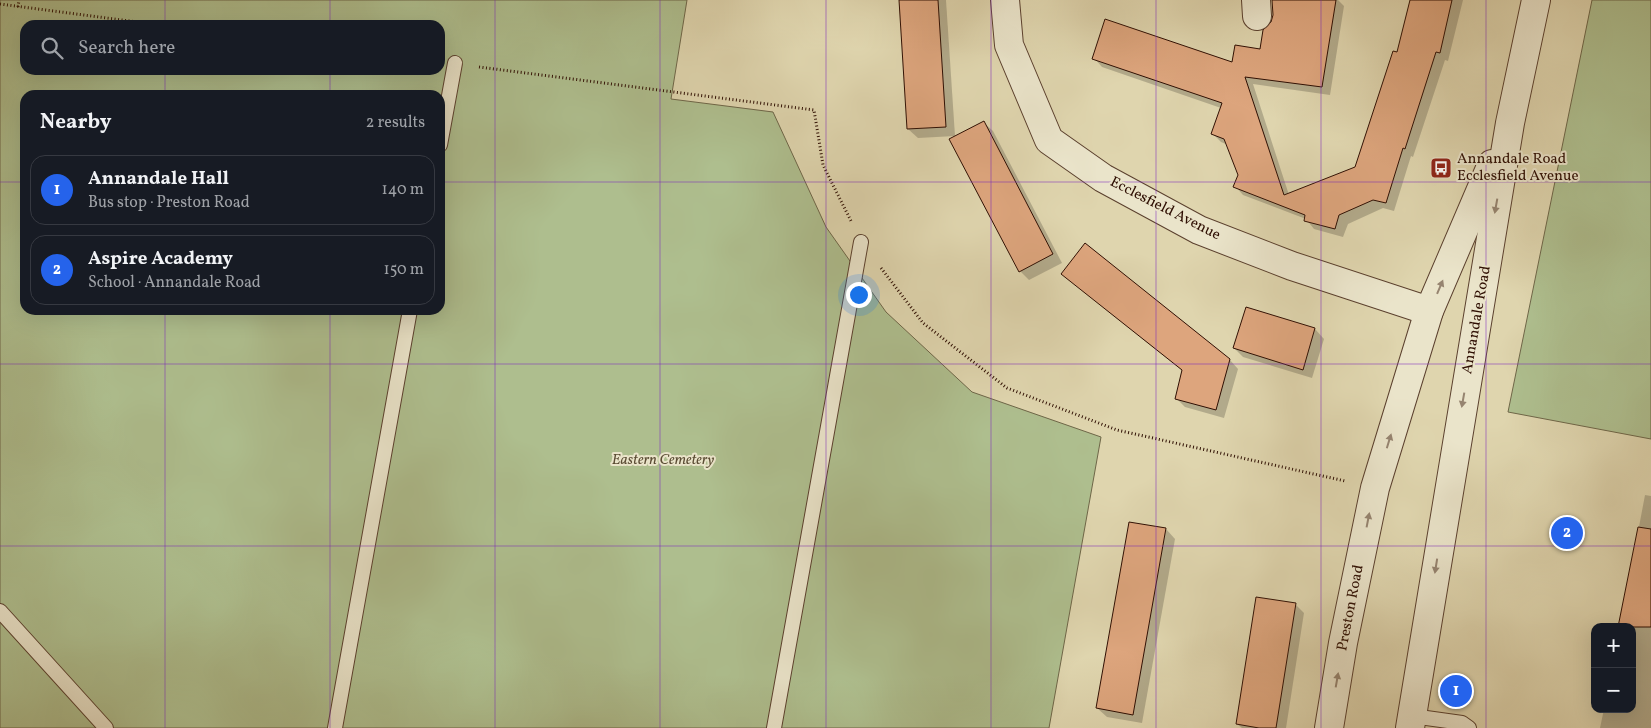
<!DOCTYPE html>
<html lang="en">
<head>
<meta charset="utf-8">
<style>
	:root { --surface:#171b24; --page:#20242c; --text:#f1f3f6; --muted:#9ea1a6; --line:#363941; --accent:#2563eb }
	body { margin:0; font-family:Vollkorn,serif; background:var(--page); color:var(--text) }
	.controls { position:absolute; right:15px; bottom:15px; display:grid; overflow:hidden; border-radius:10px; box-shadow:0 5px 20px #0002 }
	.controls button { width:45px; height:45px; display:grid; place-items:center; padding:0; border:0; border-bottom:1px solid var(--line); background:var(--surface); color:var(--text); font:25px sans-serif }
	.you { position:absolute; left:858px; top:294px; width:18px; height:18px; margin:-12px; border:4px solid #fff; border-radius:50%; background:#1a73e8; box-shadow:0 0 0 8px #1a73e833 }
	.badge { display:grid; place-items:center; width:32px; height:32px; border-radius:50%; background:var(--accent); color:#fff; font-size:16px; font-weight:700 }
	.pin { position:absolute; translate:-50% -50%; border:2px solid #fff; box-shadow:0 1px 5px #0006 }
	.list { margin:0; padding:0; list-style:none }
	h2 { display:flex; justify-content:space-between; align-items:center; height:65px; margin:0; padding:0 20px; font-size:21px }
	h2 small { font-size:16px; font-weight:400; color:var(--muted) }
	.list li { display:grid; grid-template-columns:32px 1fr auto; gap:15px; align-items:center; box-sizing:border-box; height:70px; margin:0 10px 10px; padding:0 10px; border:1px solid var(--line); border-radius:15px }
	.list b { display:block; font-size:19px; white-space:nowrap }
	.list p { margin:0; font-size:16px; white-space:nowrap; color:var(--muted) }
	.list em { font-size:16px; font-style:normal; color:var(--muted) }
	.icon { flex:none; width:28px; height:28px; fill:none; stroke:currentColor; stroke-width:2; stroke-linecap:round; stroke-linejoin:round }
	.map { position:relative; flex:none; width:1651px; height:728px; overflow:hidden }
	.search { position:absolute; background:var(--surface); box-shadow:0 5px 20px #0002; left:20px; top:20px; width:425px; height:55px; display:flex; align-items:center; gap:12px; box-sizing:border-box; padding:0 18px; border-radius:15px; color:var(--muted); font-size:19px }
	.panel { position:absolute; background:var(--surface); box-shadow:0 5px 20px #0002; left:20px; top:90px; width:425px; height:225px; border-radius:15px }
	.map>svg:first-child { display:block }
	.green { fill:#aebe8e; stroke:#6e6648; fill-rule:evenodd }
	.shadow { fill:#0003 }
	.building { fill:#dda57d; stroke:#2f0f03 }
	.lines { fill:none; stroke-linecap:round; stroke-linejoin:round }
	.service-casing { stroke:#5b402e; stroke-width:16 }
	.minor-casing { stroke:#5b402e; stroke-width:30 }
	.tertiary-casing { stroke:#5b402e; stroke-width:30 }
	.path { stroke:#2f0f03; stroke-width:3; stroke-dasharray:1 2.5; stroke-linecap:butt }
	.service { stroke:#eae4ca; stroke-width:14 }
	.minor { stroke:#eae4ca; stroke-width:28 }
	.tertiary { stroke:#eae4ca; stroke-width:28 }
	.oneway { fill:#968470 }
	.grid { fill:none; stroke:#7b2cbf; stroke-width:1; stroke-opacity:0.55 }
	.labels { text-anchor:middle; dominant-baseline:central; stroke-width:4; stroke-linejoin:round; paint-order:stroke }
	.poi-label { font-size:15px; fill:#2f0f03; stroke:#eae4ca; text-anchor:start }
	.street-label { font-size:15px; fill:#2f0f03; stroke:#eae4ca }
	.park-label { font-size:15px; font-style:italic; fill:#5b4c34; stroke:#eae4ca }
</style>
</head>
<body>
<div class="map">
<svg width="1651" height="728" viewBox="0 0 1651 728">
	<rect width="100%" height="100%" fill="#dfd5ae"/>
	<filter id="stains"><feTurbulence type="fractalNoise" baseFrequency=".004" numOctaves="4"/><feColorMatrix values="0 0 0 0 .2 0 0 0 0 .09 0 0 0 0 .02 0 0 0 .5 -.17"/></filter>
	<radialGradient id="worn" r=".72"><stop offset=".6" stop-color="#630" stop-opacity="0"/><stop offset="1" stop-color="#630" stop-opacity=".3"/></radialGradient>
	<!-- green -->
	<g class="green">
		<path d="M0,0H687L671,99L773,112L826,227L886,312L972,392L1101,437L1049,728H0ZM25,25H440V70H25ZM25,95H440V310H25Z"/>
		<path d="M1592,0H1651V439L1508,412Z"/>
	</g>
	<!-- shadow -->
	<g class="shadow">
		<path d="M900,0H946L955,136L918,138L908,129Z"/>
		<path d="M1273,0H1338L1344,6L1330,95L1253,84L1289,195L1356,168L1398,53L1411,0H1463L1448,61L1445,60L1413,157L1411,156L1394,211L1383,208L1348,224L1343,237L1314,229L1306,219L1243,195L1235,186L1239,175L1228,145L1221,142L1213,134L1221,108L1102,67L1094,58L1233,63L1261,51L1274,16Z"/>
		<path d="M983,122L993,131L1062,263L1029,280L1020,271Z"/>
		<path d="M1062,274L1230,360L1238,369L1224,418L1185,407L1176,398L1183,371Z"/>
		<path d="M1246,308L1315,329L1324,339L1312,378L1243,357L1234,348Z"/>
		<path d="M1645,495L1651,496V728H1600L1604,709H1632V627H1620Z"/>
		<path d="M1166,529L1175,539L1142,723L1107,717L1097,708Z"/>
		<path d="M1295,604L1304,613L1286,728H1242L1237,724Z"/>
	</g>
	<!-- building -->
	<g class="building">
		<path d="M899,0H938L946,127L907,129Z"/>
		<path d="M1272,0H1336L1322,87L1245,77L1284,195L1355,167L1393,51L1397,52L1410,0H1452L1440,53L1436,52L1405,149L1403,148L1386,203L1373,200L1339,215L1335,229L1304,221L1305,215L1233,187L1238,175L1224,139L1211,134L1222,103L1092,59L1105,19L1232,62L1235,45L1260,49L1263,30L1271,22L1273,15Z"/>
		<path d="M984,121L1053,254L1019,272L949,139Z"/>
		<path d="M1085,243L1230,359L1216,410L1175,399L1182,370L1061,274Z"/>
		<path d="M1246,307L1315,328L1303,370L1233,348Z"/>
		<path d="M1129,522L1166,528L1133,715L1096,708Z"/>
		<path d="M1638,527L1651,529V627H1618Z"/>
		<path d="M1256,597L1296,603L1276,728H1259L1236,724Z"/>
	</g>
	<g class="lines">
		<!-- service casing -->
		<g class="service-casing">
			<g id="service">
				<path d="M440,145L455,63"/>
				<path d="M0,611L106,728"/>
				<path d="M1412,716L1462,723L1469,728"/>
				<path d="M335,728L410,310"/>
				<path d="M774,728L861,242"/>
			</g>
		</g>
		<!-- minor casing -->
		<g class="minor-casing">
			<g id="minor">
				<path d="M1005,0L1009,45L1049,140L1103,178L1199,230L1292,266L1429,311"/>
				<path d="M1256,0L1257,16"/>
			</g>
		</g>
		<!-- tertiary casing -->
		<g class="tertiary-casing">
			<g id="tertiary">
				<path d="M1329,728L1343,643L1375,488L1429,311L1492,164"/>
				<path d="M1410,728L1510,123L1536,0"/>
			</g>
		</g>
		<!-- path -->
		<g class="path">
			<path d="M0,4L160,25"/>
			<path d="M18,7L19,0"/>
			<path d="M479,67L814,110L823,165L851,221"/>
			<path d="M881,268L923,323L1007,388L1117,430L1345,481"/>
		</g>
		<!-- service -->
		<use href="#service" class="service"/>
		<!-- minor -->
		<use href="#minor" class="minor"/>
		<!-- tertiary -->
		<use href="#tertiary" class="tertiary"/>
	</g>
	<!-- one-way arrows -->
	<defs><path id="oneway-solid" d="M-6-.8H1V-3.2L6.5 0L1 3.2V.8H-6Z" transform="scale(1.25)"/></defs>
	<g class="oneway">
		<use href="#oneway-solid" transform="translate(1496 206) rotate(100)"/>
		<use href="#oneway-solid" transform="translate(1440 287) rotate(-67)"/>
		<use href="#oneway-solid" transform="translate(1463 400) rotate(100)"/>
		<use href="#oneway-solid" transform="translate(1389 441) rotate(-73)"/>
		<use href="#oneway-solid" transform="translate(1368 520) rotate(-79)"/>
		<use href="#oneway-solid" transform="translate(1436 566) rotate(99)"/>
		<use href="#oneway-solid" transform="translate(1337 680) rotate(-80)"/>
	</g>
	<!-- grid -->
	<path class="grid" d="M165,0V25M330,0V25M495,0V728M660,0V728M826,0V728M991,0V728M1156,0V728M1321,0V728M1486,0V728M165,70V95M330,70V95M0,182H25M440,182H1651M165,310V728M330,310V728M0,364H1651M0,546H1651"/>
	<!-- icons -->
	<defs>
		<g id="bus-square" transform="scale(1.125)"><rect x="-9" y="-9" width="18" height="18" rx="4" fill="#8f2418" stroke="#eae4ca"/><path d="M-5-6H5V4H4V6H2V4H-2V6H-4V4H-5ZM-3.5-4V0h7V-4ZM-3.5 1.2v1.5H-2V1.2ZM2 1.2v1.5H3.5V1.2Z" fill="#fff"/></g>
	</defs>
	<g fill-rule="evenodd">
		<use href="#bus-square" x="1441" y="168"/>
	</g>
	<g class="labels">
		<!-- poi labels -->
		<g class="poi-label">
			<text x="1457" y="159">Annandale Road<tspan x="1457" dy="17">Ecclesfield Avenue</tspan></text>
		</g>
		<!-- street labels -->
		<g class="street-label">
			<text transform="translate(1165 209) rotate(27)">Ecclesfield Avenue</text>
			<text transform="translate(1477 320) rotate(-80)">Annandale Road</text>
			<text transform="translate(1351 608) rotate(-79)">Preston Road</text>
		</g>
		<!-- park labels -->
		<g class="park-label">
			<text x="663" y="460">Eastern Cemetery</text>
		</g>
	</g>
	<rect width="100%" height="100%" filter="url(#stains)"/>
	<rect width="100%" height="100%" fill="url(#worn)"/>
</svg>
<div class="controls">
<button>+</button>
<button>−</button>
</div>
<div class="you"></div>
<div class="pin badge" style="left:1456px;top:691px">1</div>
<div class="pin badge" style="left:1567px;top:533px">2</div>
<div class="search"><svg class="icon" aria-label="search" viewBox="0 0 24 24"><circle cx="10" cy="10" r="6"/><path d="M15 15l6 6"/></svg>Search here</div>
<section class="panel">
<h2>Nearby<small>2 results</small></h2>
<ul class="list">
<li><span class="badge">1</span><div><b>Annandale Hall</b><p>Bus stop · Preston Road</p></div><em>140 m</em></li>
<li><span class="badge">2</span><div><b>Aspire Academy</b><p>School · Annandale Road</p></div><em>150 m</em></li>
</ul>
</section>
</div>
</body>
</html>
